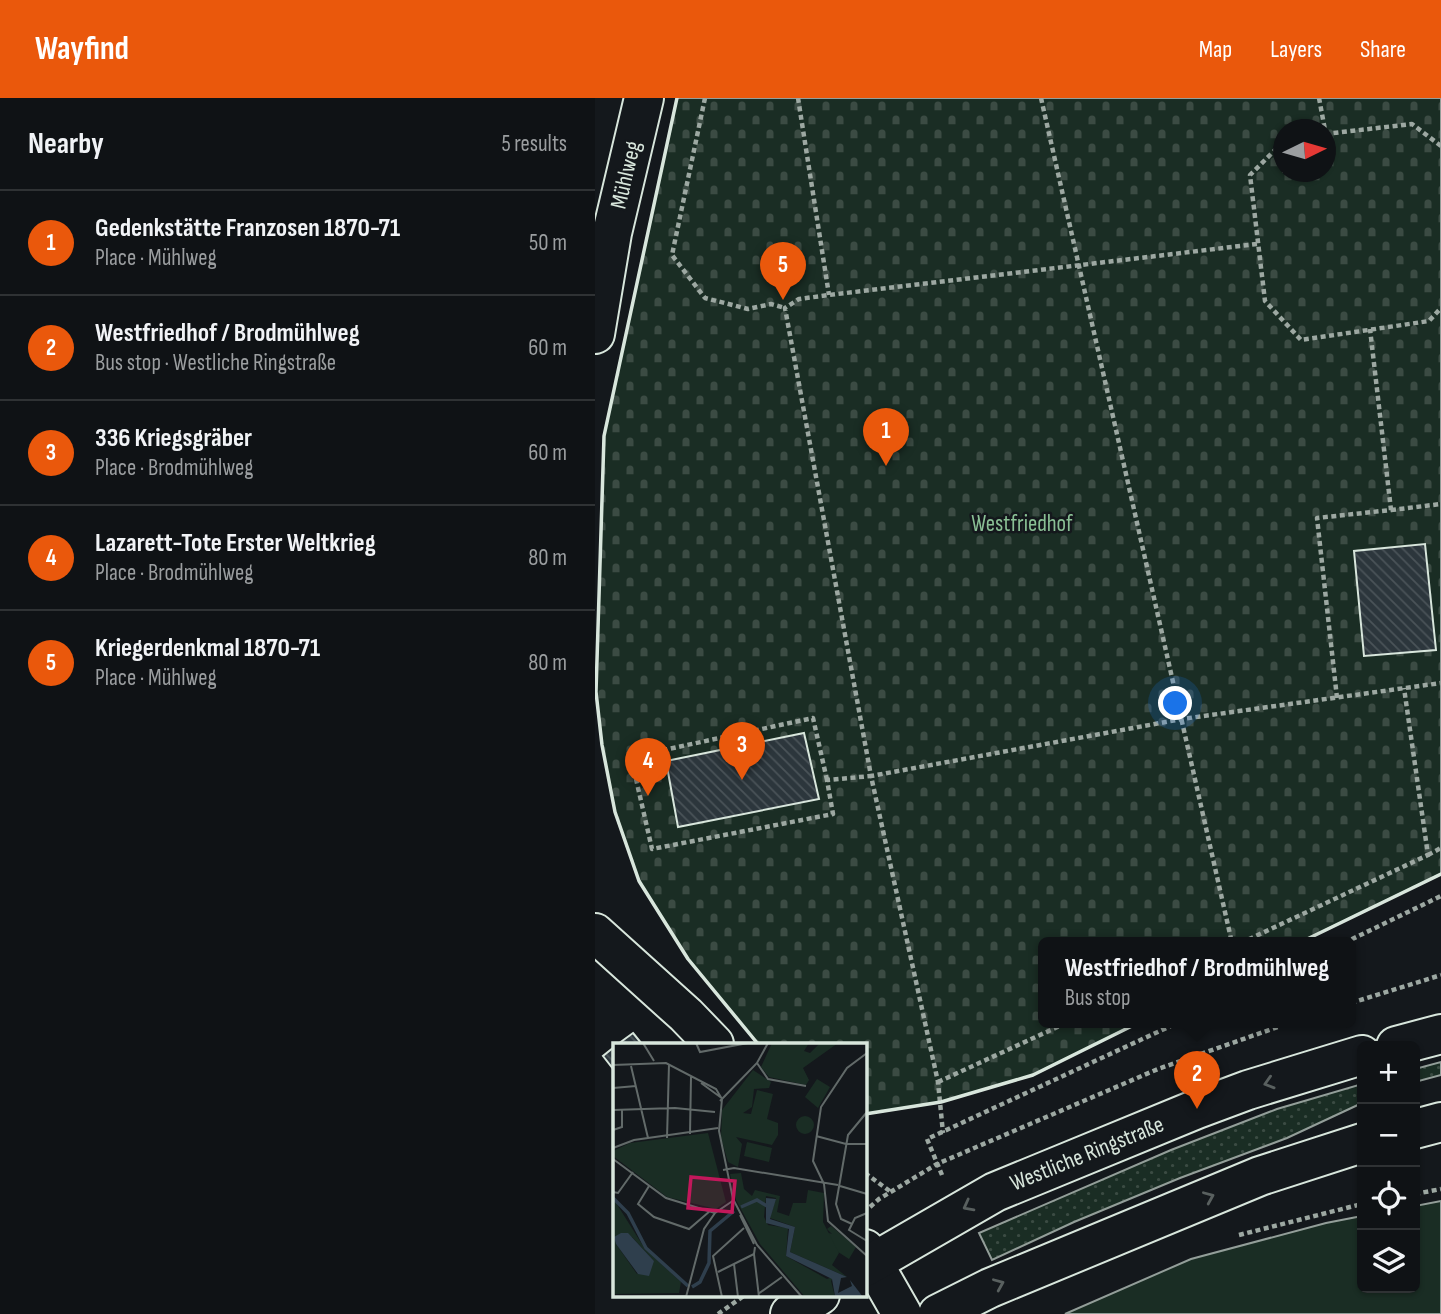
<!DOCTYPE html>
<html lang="en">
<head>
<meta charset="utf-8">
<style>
	:root { --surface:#0f1215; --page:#1d2022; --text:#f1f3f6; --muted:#9b9ea0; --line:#2f3234; --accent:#ea580c }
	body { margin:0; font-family:"Sofia Sans Condensed",sans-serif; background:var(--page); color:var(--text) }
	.controls { position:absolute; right:21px; bottom:21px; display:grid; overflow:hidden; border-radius:10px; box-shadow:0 2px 5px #0004 }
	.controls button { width:63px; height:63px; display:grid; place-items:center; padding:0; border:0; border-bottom:2px solid var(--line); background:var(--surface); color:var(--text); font:35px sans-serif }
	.compass { position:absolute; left:678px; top:21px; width:63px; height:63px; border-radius:50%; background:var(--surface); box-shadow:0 2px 5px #0004; rotate:85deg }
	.you { position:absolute; left:581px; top:606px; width:24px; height:24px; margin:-18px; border:5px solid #fff; border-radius:50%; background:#1a73e8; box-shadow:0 0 0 10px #1a73e833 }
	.badge { display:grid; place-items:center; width:46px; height:46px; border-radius:50%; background:var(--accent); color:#fff; font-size:23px; font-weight:700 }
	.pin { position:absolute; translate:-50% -58px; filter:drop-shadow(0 2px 4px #0008) }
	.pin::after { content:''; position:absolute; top:37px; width:24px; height:21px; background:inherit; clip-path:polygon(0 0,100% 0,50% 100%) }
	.popup { position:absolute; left:443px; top:839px; width:318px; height:91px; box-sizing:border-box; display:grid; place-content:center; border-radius:10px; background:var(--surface); filter:drop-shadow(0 2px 5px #0005); font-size:23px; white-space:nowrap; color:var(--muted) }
	.popup b { font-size:26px; color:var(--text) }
	.popup::after { content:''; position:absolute; left:50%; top:100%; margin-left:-14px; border:14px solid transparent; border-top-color:var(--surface) }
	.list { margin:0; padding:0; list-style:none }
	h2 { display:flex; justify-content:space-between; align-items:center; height:91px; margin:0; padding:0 28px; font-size:30px }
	h2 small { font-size:23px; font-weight:400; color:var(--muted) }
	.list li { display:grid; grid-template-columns:46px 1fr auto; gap:21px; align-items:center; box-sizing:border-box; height:105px; padding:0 28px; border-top:2px solid var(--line) }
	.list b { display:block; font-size:26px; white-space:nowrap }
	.list p { margin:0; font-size:23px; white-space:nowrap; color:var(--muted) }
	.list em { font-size:23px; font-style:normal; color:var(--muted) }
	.icon { flex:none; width:38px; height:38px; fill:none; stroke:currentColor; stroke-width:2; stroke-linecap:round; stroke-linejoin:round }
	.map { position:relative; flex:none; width:846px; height:1216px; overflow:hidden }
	header { display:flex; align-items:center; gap:42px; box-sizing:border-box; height:98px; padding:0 35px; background:var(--accent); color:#fff }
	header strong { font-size:33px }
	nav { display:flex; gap:38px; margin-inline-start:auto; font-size:24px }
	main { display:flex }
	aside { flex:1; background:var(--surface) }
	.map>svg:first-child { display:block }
	.grass { fill:url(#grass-dots); stroke:#939e99; stroke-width:2 }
	.cemetery { fill:url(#cemetery-stones); stroke:#939e99; stroke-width:2; fill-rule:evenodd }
	.park { fill:#1a2d24; stroke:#939e99; stroke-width:2 }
	.building { fill:url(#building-back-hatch); stroke:#d8e6dc; stroke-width:2 }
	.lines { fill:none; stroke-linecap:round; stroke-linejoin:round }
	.minor-casing { stroke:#d8e6dc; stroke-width:42 }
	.secondary-casing { stroke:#d8e6dc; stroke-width:42 }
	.path { stroke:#9da8a2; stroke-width:4.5; stroke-dasharray:5 3.5; stroke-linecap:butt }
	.minor { stroke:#14181c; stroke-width:38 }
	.secondary { stroke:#14181c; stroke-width:38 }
	.wall { stroke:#d8e6dc; stroke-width:3.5 }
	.oneway { stroke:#59605f }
	.labels { text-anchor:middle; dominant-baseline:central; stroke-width:5; stroke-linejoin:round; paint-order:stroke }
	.street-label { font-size:23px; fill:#d8e6dc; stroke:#14181c }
	.park-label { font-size:23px; fill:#8ac095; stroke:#14181c }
	.inset-river { fill:none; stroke:#2f3f4d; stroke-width:3.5 }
	.inset-road { fill:none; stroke:#626a69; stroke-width:2 }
	.view { fill:#c2185b; fill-opacity:0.15; stroke:#c2185b; stroke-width:3.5 }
	.inset-edge { fill:none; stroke:#d8e6dc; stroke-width:3.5 }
</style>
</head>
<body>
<header>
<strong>Wayfind</strong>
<nav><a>Map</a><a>Layers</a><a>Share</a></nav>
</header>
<main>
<aside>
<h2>Nearby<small>5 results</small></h2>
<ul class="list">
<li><span class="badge">1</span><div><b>Gedenkstätte Franzosen 1870-71</b><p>Place · Mühlweg</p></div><em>50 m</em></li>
<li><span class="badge">2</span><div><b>Westfriedhof / Brodmühlweg</b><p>Bus stop · Westliche Ringstraße</p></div><em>60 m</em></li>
<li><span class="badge">3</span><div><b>336 Kriegsgräber</b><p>Place · Brodmühlweg</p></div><em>60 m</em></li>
<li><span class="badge">4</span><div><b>Lazarett-Tote Erster Weltkrieg</b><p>Place · Brodmühlweg</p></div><em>80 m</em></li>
<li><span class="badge">5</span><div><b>Kriegerdenkmal 1870-71</b><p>Place · Mühlweg</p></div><em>80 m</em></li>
</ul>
</aside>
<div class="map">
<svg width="846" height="1216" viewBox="0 0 846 1216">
	<defs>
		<pattern id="grass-dots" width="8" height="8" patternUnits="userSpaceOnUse" patternTransform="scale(1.75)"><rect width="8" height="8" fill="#1a2d24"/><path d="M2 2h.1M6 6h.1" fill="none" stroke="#3b4b43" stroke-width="1.8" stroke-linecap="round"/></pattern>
		<pattern id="cemetery-stones" width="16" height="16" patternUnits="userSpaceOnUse" patternTransform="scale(1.75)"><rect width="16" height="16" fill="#1a2d24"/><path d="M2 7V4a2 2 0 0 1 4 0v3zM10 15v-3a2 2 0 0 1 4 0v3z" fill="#3b4b43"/></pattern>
		<pattern id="building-back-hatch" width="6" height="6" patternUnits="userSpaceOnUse" patternTransform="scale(1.75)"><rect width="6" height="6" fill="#2c363c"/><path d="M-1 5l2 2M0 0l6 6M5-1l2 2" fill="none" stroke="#4a5358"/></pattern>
	</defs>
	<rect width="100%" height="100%" fill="#14181c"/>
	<!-- grass -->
	<g class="grass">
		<path d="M846,964V977L820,984V971Z"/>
		<path d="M767,986V1005L692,1040L585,1080L479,1124L397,1162L384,1135L576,1052L682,1011Z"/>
	</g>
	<!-- cemetery -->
	<path class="cemetery" d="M82,0H846V776L704,845H448V925H543L438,977L346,1004L270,1016V946H163L93,861L44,783L20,714L7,647L1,594L9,338ZM688,32H730V74H688Z"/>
	<!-- park -->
	<path class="park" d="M846,1103V1216H470L596,1161L731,1125L767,1118V1190H820V1108Z"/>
	<!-- building -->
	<g class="building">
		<path d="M830,446L841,552L769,558L759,453Z"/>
		<path d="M209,635L224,701L83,729L71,663Z"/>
		<path d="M38,935L47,946H23Z"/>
		<path d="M19,949V972L8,958Z"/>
	</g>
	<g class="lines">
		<!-- minor casing -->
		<g class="minor-casing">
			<g id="minor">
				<path d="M0,236L17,135L49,0"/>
				<path d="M0,835L91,917L119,946"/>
				<path d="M270,1151L307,1216"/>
			</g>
		</g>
		<!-- secondary casing -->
		<g class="secondary-casing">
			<g id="secondary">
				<path d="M801,948L846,936"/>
				<path d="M820,1031L846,1024"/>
				<path d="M270,1169L400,1094L602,1011L653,992L767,957"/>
				<path d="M195,1216L225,1197"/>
				<path d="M343,1216L395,1190L665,1078L767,1045"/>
			</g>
		</g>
		<!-- path -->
		<g class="path">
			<path d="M110,0L77,157L110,200L153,211L176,206L190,210"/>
			<path d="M203,0L234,197"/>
			<path d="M446,0L637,845"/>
			<path d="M724,0L730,32"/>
			<path d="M730,36L817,26L846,48"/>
			<path d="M688,44L655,77L670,203L706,242L834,223L846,210"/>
			<path d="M662,146L234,197L204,201L190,210L276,678L587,621L846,585"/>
			<path d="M796,412L846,406"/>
			<path d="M742,600L722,420L796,412L775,231"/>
			<path d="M232,682L218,620L36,659L57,751L238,716L232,682L276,678L343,984L348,1035"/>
			<path d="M833,757L846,750"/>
			<path d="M646,845L833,757L809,590"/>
			<path d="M749,845L846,798"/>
			<path d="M756,905L846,877"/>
			<path d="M343,984L471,925"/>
			<path d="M270,1075L296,1094"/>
			<path d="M347,1077L332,1041L582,925"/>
			<path d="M820,1096L846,1091"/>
			<path d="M275,1109L284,1101L342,1066L563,971L694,925"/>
			<path d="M644,1137L767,1106"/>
			<path d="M123,1216L150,1197"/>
		</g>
		<!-- minor -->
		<use href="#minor" class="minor"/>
		<!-- secondary -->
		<use href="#secondary" class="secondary"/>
		<!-- wall -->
		<g class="wall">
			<path d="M82,0L9,338L1,594L7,647L20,714L44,783L93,861L163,946"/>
			<path d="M704,845L846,776"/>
			<path d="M270,1016L346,1004L438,977L543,925"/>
		</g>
	</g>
	<!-- one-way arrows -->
	<defs><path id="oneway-chevron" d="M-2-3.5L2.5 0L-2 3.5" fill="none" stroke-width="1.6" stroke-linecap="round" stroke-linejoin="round" transform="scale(1.75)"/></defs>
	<g class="oneway">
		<use href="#oneway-chevron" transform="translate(674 985) rotate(163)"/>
		<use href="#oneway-chevron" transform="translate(614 1099) rotate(-23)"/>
		<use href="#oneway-chevron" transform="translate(373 1108) rotate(152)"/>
		<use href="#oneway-chevron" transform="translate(404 1186) rotate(-23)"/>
	</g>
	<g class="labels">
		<!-- street labels -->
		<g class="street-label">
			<text transform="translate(31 77) rotate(-77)">Mühlweg</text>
			<text transform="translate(492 1056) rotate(-22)">Westliche Ringstraße</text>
		</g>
		<!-- park labels -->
		<g class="park-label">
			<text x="427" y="426">Westfriedhof</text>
		</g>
	</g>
	<!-- overview -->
	<g transform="translate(18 945)">
		<rect width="254" height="254" fill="#14181c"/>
		<path d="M204,36L217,44L205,65L192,54ZM0,155L32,206L68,239L66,250L0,251ZM19,194L41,218L24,231L3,201Z" fill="#1a2d24" fill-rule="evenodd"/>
		<path d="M218,183L243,204L236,216L219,205L213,189L219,191L214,186Z" fill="#1a2d24"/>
		<path d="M95,90L113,159L103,166L54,154L0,113V108L17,100Z" fill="#1a2d24"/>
		<path d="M159,0H196L191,8L197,10L207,0H225L190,25L196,37L193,42L156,34L148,24ZM140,27L158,39L156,45L141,46L139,64L130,70L138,71L144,47L160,51L154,76L165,80V92L159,102L123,94L129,101L125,124L115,119L108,95L109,67ZM183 82a9 9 0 1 1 18 0a9 9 0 1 1-18 0ZM134,99L159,105L156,119L131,113ZM128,130L131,146L139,153L142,147L167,153L164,169L176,173L180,160H193L195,147L211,150L210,179L226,210L219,222L234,234L177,209L182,184L157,175L163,155L153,153L151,174L155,182L175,185L173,213L214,236L222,233L218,238L222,254H192L147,201L123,157L117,131Z" fill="#1a2d24"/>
		<path d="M153,155L163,156L157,176L182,184L177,209L234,234L228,235L225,250L239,243L237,237L250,254L222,253L219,236L173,213L176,186L153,180ZM8,190H15L41,218L36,233L25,231L3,201L1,194Z" fill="#2f3f4d"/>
		<path class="inset-river" d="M0,155L15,170L33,205L75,243M128,164L144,157L154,163M79,244L87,239L96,220L97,188L121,168"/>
		<path class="inset-road" d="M30,0L41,18M83,0L87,9L135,0M144,20L155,36L193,43M0,22L53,20L103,46L109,56M18,23L35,95M88,40L110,56M0,45L23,43M109,56L106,88L120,156L144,202L189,254M107,58L144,20L155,0M0,67L62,65L102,69M0,87L9,84V67M77,91L78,34M203,93L233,101H254M54,95L56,21M0,105L21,97L105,85M0,116L53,155L102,170M110,127L121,125L225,142M211,141L200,118L208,64L234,25L254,10M211,141L215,178L254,213M36,143L25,161L41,174L76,186L97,168M227,143L254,151M0,149L5,150L20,129M254,170L242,175L236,187L254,198M127,172L141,201M239,181L228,176L223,161L235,92L254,69M141,211L146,254M121,221L125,254M105,229L141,211L142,204M145,251L169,234M14,254L73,253M73,254L91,186L102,170L121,157M109,254L100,213L131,185"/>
		<path class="view" d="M78,134L122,138L119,169L75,165Z"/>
		<rect width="254" height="254" class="inset-edge"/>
	</g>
</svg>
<div class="controls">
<button>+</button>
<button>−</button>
<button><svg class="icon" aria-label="locate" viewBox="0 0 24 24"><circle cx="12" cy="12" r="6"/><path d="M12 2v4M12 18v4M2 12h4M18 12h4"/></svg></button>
<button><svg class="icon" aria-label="layers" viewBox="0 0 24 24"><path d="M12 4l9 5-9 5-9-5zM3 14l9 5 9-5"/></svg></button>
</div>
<svg class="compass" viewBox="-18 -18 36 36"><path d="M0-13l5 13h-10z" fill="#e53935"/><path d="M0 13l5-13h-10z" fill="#9b9ea0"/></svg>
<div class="you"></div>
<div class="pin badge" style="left:291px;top:368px">1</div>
<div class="pin badge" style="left:602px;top:1011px">2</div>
<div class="popup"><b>Westfriedhof / Brodmühlweg</b>Bus stop</div>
<div class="pin badge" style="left:147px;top:682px">3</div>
<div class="pin badge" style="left:53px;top:698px">4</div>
<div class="pin badge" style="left:188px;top:202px">5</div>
</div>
</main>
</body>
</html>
